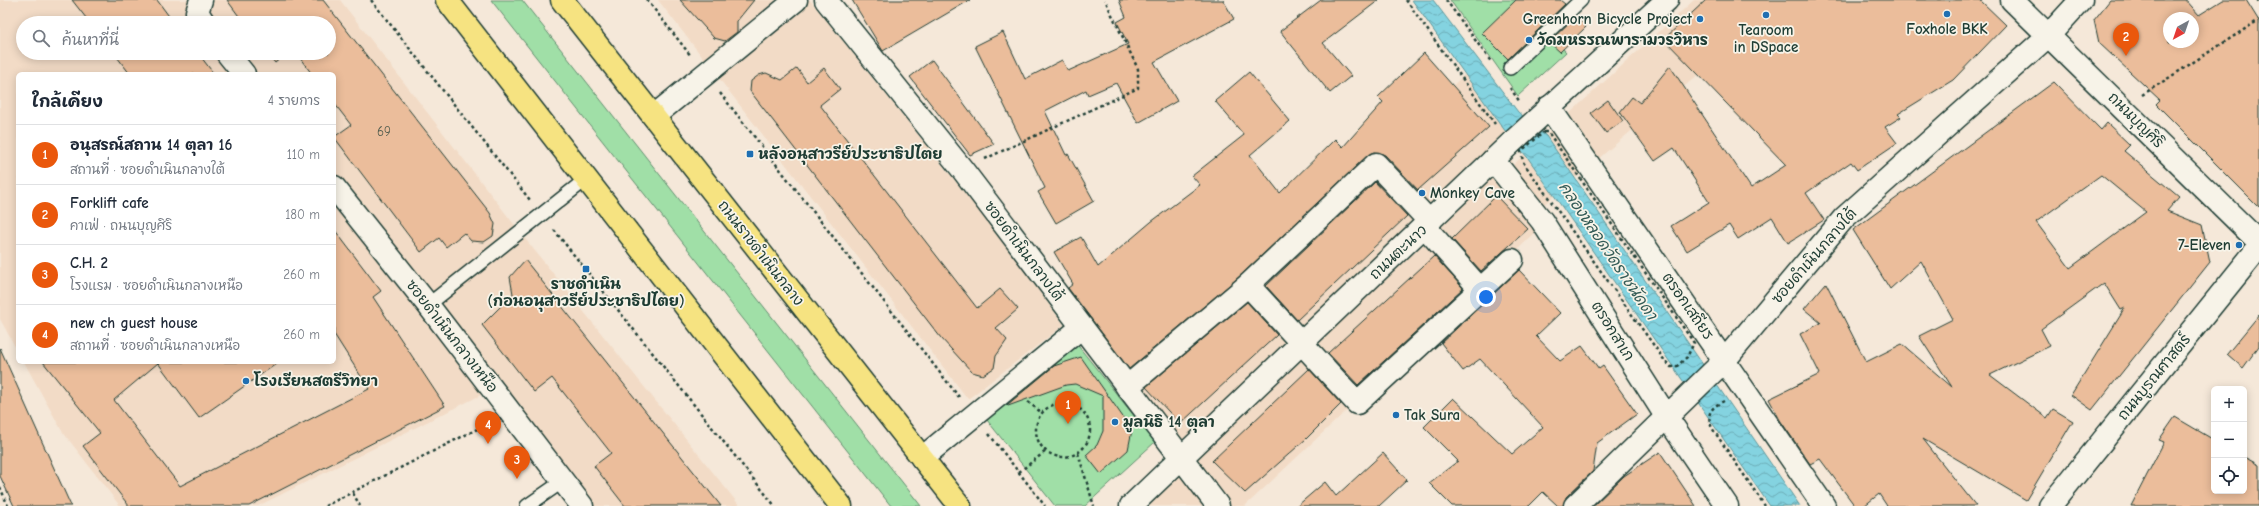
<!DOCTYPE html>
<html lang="th">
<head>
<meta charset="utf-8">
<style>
	:root { --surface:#fff; --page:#f2f2f3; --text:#1f2937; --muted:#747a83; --line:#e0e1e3; --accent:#ea580c }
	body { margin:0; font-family:"Comic Neue","Playpen Sans Thai",sans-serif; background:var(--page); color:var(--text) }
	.controls { position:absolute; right:12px; bottom:12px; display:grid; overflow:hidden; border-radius:6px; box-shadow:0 2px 10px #0003 }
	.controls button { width:36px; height:36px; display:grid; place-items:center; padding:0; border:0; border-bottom:1px solid var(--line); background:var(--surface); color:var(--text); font:20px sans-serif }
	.compass { position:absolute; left:2163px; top:12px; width:36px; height:36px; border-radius:50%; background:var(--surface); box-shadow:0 2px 10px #0003; rotate:220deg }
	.you { position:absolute; left:1486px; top:297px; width:14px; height:14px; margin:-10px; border:3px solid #fff; border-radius:50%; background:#1a73e8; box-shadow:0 0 0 6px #1a73e833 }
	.badge { display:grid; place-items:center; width:26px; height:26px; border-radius:50%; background:var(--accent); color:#fff; font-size:13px; font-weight:700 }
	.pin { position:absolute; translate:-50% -33px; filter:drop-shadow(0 1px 2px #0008) }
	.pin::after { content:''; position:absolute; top:21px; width:14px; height:12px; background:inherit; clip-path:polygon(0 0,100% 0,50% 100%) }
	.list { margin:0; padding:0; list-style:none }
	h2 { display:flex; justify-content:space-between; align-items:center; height:52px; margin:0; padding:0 16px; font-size:17px }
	h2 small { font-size:13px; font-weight:400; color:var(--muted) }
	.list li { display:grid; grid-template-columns:26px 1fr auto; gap:12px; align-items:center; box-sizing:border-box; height:60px; padding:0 16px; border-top:1px solid var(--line) }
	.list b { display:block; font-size:15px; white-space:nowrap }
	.list p { margin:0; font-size:13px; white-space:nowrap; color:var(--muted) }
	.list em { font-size:13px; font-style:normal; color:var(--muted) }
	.icon { flex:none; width:22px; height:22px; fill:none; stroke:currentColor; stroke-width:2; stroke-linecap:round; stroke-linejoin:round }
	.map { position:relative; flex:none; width:2259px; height:506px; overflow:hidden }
	.search { position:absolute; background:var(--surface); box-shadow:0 2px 10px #0003; left:16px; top:16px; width:320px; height:44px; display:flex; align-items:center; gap:10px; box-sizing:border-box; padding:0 14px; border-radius:22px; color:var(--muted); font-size:15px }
	.panel { position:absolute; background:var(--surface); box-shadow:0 2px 10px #0003; left:16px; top:72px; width:320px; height:292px; border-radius:6px }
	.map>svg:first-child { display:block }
	.built { fill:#f2dbc6; fill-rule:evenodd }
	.green { fill:#a0dfa7; stroke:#608e6e }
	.water { fill:url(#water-waves); stroke:#5c979b }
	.building { fill:#ebbd9b; stroke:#1f3d34; fill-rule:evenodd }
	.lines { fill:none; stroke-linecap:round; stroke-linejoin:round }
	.lane-casing { stroke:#1f3d34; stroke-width:16 }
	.street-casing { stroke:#1f3d34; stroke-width:25 }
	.secondary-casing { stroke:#1f3d34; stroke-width:25 }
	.primary-casing { stroke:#1f3d34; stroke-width:25 }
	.path { stroke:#1f3d34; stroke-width:2.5; stroke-dasharray:3 3; stroke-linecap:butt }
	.lane { stroke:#f7f3e8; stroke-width:13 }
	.street { stroke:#f7f3e8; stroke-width:22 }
	.secondary { stroke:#f7f3e8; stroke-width:22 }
	.primary { stroke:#f6e381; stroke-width:22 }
	.poi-dot { fill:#1f6fb2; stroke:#f7f3e8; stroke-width:1.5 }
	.labels { text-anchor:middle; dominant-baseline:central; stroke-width:3.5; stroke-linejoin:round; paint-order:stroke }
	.number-label { font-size:13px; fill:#525d4e }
	.poi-label { font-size:15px; font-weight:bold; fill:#1f3d34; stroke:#f7f3e8; text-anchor:start }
	.street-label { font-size:15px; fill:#1f3d34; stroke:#f7f3e8 }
	.water-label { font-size:16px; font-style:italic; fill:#335b56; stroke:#f7f3e8 }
</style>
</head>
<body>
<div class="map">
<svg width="2259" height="506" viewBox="0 0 2259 506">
	<defs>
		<pattern id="water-waves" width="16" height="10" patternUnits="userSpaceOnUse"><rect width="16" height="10" fill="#84d3e0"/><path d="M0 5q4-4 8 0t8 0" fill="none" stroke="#6bacb6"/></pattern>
	</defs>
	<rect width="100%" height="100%" fill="#f5e8d9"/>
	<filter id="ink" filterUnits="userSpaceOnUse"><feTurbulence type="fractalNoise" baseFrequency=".025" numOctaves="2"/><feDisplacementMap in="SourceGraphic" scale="8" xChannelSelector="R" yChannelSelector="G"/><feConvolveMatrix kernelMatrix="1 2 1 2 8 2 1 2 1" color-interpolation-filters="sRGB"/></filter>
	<g filter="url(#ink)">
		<!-- built -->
		<g class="built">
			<path d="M0,0H340L527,241L740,506H590L487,392L258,506H120L62,431L24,362H334V74H18V352L0,319ZM23,23H329V53H23Z"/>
			<path d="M658,0H810L992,227L1064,325L968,399Z"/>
			<path d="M1694,0H1787L1542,206L1551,218L1245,506H1231L1135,387L1465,74L1508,135L1513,165Z"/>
			<path d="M1184,472L1210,506H1148Z"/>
		</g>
		<!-- green -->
		<g class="green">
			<path d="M491,0H522L921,506H891Z"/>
			<path d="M1450,0H1517L1566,52L1518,96Z"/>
			<path d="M1075,342L1155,442L1085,506H1055L983,415Z"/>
		</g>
		<!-- water -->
		<path class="water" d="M1412,0H1433L1518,112L1546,136L1800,506H1770L1528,158L1508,135Z"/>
		<!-- building -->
		<g class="building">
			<path d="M72,0H157L174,23H90Z"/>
			<path d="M227,0H323L490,213L495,224L493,236L484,242L471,241L464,233L446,247L439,238L421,252L334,137L351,125L334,103V74H312L296,53H329V23H244Z"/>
			<path d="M680,0H754L737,21V32L725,41L714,38Z"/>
			<path d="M852,0H970L883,51Z"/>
			<path d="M1119,0H1223L1234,19L1154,62L1177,101L1138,123L1116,83L1088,95L1086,90L1045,111L1066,155L1068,154L1094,201L1056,223L1038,192L1045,188L975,46L1003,32L1025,79L1062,60L1068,71L1128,44L1117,22L1126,17Z"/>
			<path d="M1321,0H1379L1323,43L1351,76L1330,93L1280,31Z"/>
			<path d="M1516,0H1560L1565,4L1508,59L1482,33Z"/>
			<path d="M1706,0H1980L2006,25L1953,80L1898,114L1901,117L1885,127L1897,143L1857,170L1851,162L1806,193L1824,220L1788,243L1772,217L1738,239L1729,225L1687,251L1671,226L1709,202L1674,148L1655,161L1620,112L1632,97L1640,103L1670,66L1751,188L1786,165L1664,39Z"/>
			<path d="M2110,0H2186L2199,15L2223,0H2246L2259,21V207L2156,104L2160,100L2099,43L2094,20ZM2169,18H2193V42H2169Z"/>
			<path d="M1576,16L1586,27L1560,52L1549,42Z"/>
			<path d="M114,53H198L214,74H130Z"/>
			<path d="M267,53H287L275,63Z"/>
			<path d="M1424,53L1489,127L1418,190L1385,155L1374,152L1368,155L1240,276L1129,369L1068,288L1073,284L1054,252L1081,237L1098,267L1151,222L1200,185L1192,176L1244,135L1215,101L1249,72L1290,121L1250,155L1280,193L1335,139L1343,147L1383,102L1378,97Z"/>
			<path d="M932,60L994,144L970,155L910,77Z"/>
			<path d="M797,68L807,82L824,68L840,89L820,105L977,308L1000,289L1018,309L996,328L1007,340L996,356L994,368L983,375L972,372L941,338L750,91L751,81L759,75L766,73L782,80Z"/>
			<path d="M2054,82L2101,130L2107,123L2130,145L2124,151L2179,197L2167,211L2202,225L2210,262L2092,410L2071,395L2125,308L2121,310L2104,283L2041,329L2050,346L1990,375L2047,418L2053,409L2073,421L2026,500L1923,439L1976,506H1887L1879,494L1864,506H1855L1820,459L1810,464L1780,420L1769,399L1820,374L1800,334L1821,323L1804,309L1826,283L1866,362L1902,344L1952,387L1919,336L1953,319L1921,261L1890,289L1853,230ZM2101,175L2146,212L2070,268L2036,222Z"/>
			<path d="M1608,100L1623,121L1606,133L1591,113Z"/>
			<path d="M1375,182L1407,216L1297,320L1266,286Z"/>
			<path d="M1496,196L1528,229L1481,271L1452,239Z"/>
			<path d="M334,229L381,291L373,297L445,406L249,506H129L83,446L100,433L43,362H279L199,418L158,363L114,400L180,486L369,389L334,334Z"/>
			<path d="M1434,256L1463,288L1358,385L1328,353Z"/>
			<path d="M525,260L721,506H625L594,466L611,453L552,378L534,392L482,325L513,294L510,277Z"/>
			<path d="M1519,270L1560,313L1536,336L1560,361L1582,346L1599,369L1603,366L1637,414L1597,443L1593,471L1566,497L1563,506H1558L1543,492L1529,506H1452L1429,483L1458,461L1424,427L1453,398L1512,454L1543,427L1480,359L1463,371L1441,343Z"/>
			<path d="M1247,302L1277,335L1180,424L1146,387Z"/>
			<path d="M2259,315V346L2243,368L2227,354Z"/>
			<path d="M0,348L39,435L71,506H14L0,476Z"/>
			<path d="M1081,357L1132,430L1128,450L1101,474L1086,455L1097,445L1103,431V396L1075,384L1066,385L1008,406L1007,405L1054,366Z"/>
			<path d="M1309,369L1341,404L1306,439L1245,493L1212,461Z"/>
			<path d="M2175,417L2214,440V491H2244V457L2259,465V506H2131L2164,442L2159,440Z"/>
			<path d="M1660,452L1696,506H1593L1624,476Z"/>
			<path d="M1383,453L1407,480L1379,506H1297L1325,482L1336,496Z"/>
		</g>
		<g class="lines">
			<!-- lane casing -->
			<g class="lane-casing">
				<g id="lane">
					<path d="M1510,68L1581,0"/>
					<path d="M428,305L585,180"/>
					<path d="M527,506L563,481"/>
				</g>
			</g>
			<!-- street casing -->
			<g class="street-casing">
				<g id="street">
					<path d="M201,0L197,12L204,23"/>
					<path d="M826,0L962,169L1218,506"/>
					<path d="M2012,0L2259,242"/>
					<path d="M227,53L244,74"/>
					<path d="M1549,107L1824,506"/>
					<path d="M654,116L796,0"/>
					<path d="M1493,160L1542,221L1666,416L1727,506"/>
					<path d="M334,187L428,305L582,506"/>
					<path d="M1425,227L1480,289"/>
					<path d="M1248,285L1357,403L1512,260"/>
					<path d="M1127,387L1248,285L1376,164L1430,222"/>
					<path d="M922,458L1082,327"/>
					<path d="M1575,506L1725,360L1844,218L2049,35L2081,0"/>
					<path d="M2050,506L2259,247"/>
				</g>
			</g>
			<!-- secondary casing -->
			<g class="secondary-casing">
				<path id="secondary" d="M1131,506L1511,143L1667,0"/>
			</g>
			<!-- primary casing -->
			<g class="primary-casing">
				<g id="primary">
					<path d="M447,0L841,506"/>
					<path d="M562,0L960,506"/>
				</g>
			</g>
			<!-- path -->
			<g class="path">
				<path d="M371,0L530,200"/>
				<path d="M647,0L691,56"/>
				<path d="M1406,0L1495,124"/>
				<path d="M1446,0L1492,63"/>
				<path d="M2257,0L2259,3"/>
				<path d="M1510,88L1520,102"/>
				<path d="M720,93L959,397"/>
				<path d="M2142,95L2259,20"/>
				<path d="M1544,132H1548L1694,343L1687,357L1676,367H1671L1665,361L1523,162L1521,151Z"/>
				<path d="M985,159L1138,88V69L1105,0"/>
				<path d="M554,230L775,506"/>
				<path d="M1724,401C1710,408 1706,414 1712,428L1765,506"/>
				<path d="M1028,402L1042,413"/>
				<circle cx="1063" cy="430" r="27"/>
				<path d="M989,434L1045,506"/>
				<path d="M1078,453L1094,506"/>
				<path d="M1019,472L1046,451"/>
				<path d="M0,487L8,506"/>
				<path d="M353,493L360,506"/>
				<path d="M325,506L489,423"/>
			</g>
			<!-- lane -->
			<use href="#lane" class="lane"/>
			<!-- street -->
			<use href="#street" class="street"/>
			<!-- secondary -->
			<use href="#secondary" class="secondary"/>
			<!-- primary -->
			<use href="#primary" class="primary"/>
		</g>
	</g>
	<!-- markers -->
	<g class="poi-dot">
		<circle cx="1947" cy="14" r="4"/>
		<circle cx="1766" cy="15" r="4"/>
		<circle cx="1700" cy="19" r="4"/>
		<circle cx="1529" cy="40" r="4"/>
		<rect x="746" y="150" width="8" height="8" rx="2"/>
		<circle cx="1422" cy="193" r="4"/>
		<circle cx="2239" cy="245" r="4"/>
		<rect x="582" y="265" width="8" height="8" rx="2"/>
		<circle cx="246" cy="381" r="4"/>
		<circle cx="1396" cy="415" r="4"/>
		<circle cx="1115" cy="422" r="4"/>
	</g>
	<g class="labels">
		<!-- number labels -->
		<g class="number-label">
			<text x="384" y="131">69</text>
		</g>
		<!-- poi labels -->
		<g class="poi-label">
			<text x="1692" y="19" text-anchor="end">Greenhorn Bicycle Project</text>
			<text x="1947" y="29" text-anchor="middle">Foxhole BKK</text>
			<text x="1766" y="30" text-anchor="middle">Tearoom<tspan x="1766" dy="17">in DSpace</tspan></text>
			<text x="1537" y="40">วัดมหรรณพารามวรวิหาร</text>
			<text x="758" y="154">หลังอนุสาวรีย์ประชาธิปไตย</text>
			<text x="1430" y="193">Monkey Cave</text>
			<text x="2231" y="245" text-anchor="end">7-Eleven</text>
			<text x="586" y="284" text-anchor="middle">ราชดำเนิน<tspan x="586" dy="17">(ก่อนอนุสาวรีย์ประชาธิปไตย)</tspan></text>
			<text x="254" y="381">โรงเรียนสตรีวิทยา</text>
			<text x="1404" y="415">Tak Sura</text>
			<text x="1123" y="422">มูลนิธิ 14 ตุลา</text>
		</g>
		<!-- street labels -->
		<g class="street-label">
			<text transform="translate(2136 120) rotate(45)">ถนนบุญศิริ</text>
			<text transform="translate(1024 251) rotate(53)">ซอยดำเนินกลางใต้</text>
			<text transform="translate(1398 252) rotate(-43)">ถนนตะนาว</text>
			<text transform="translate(761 253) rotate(52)">ถนนราชดำเนินกลาง</text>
			<text transform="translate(1814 256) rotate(-49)">ซอยดำเนินกลางใต้</text>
			<text transform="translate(1688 306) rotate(55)">ตรอกเสถียร</text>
			<text transform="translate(1613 331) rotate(58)">ตรอกสาเก</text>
			<text transform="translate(452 336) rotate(52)">ซอยดำเนินกลางเหนือ</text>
			<text transform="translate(2154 377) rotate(-51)">ถนนบูรณศาสตร์</text>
		</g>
		<!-- water labels -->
		<g class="water-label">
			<text transform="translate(1608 251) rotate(56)">คลองหลอดวัดราชนัดดา</text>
		</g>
	</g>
</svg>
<div class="controls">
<button>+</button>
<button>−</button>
<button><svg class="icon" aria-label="locate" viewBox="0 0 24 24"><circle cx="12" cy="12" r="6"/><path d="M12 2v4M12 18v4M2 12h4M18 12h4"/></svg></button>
</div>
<svg class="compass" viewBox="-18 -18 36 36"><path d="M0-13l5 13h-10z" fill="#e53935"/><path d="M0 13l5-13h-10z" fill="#747a83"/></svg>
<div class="you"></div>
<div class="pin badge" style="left:1068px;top:424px">1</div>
<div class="pin badge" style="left:2126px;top:56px">2</div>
<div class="pin badge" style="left:517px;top:479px">3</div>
<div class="pin badge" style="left:488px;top:444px">4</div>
<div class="search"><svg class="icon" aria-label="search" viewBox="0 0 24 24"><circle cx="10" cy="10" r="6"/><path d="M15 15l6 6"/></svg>ค้นหาที่นี่</div>
<section class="panel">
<h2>ใกล้เคียง<small>4 รายการ</small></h2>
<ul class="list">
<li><span class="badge">1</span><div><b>อนุสรณ์สถาน 14 ตุลา 16</b><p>สถานที่ · ซอยดำเนินกลางใต้</p></div><em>110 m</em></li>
<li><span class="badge">2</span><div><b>Forklift cafe</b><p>คาเฟ่ · ถนนบุญศิริ</p></div><em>180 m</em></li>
<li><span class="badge">3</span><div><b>C.H. 2</b><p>โรงแรม · ซอยดำเนินกลางเหนือ</p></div><em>260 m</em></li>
<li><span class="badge">4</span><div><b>new ch guest house</b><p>สถานที่ · ซอยดำเนินกลางเหนือ</p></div><em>260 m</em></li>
</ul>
</section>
</div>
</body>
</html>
